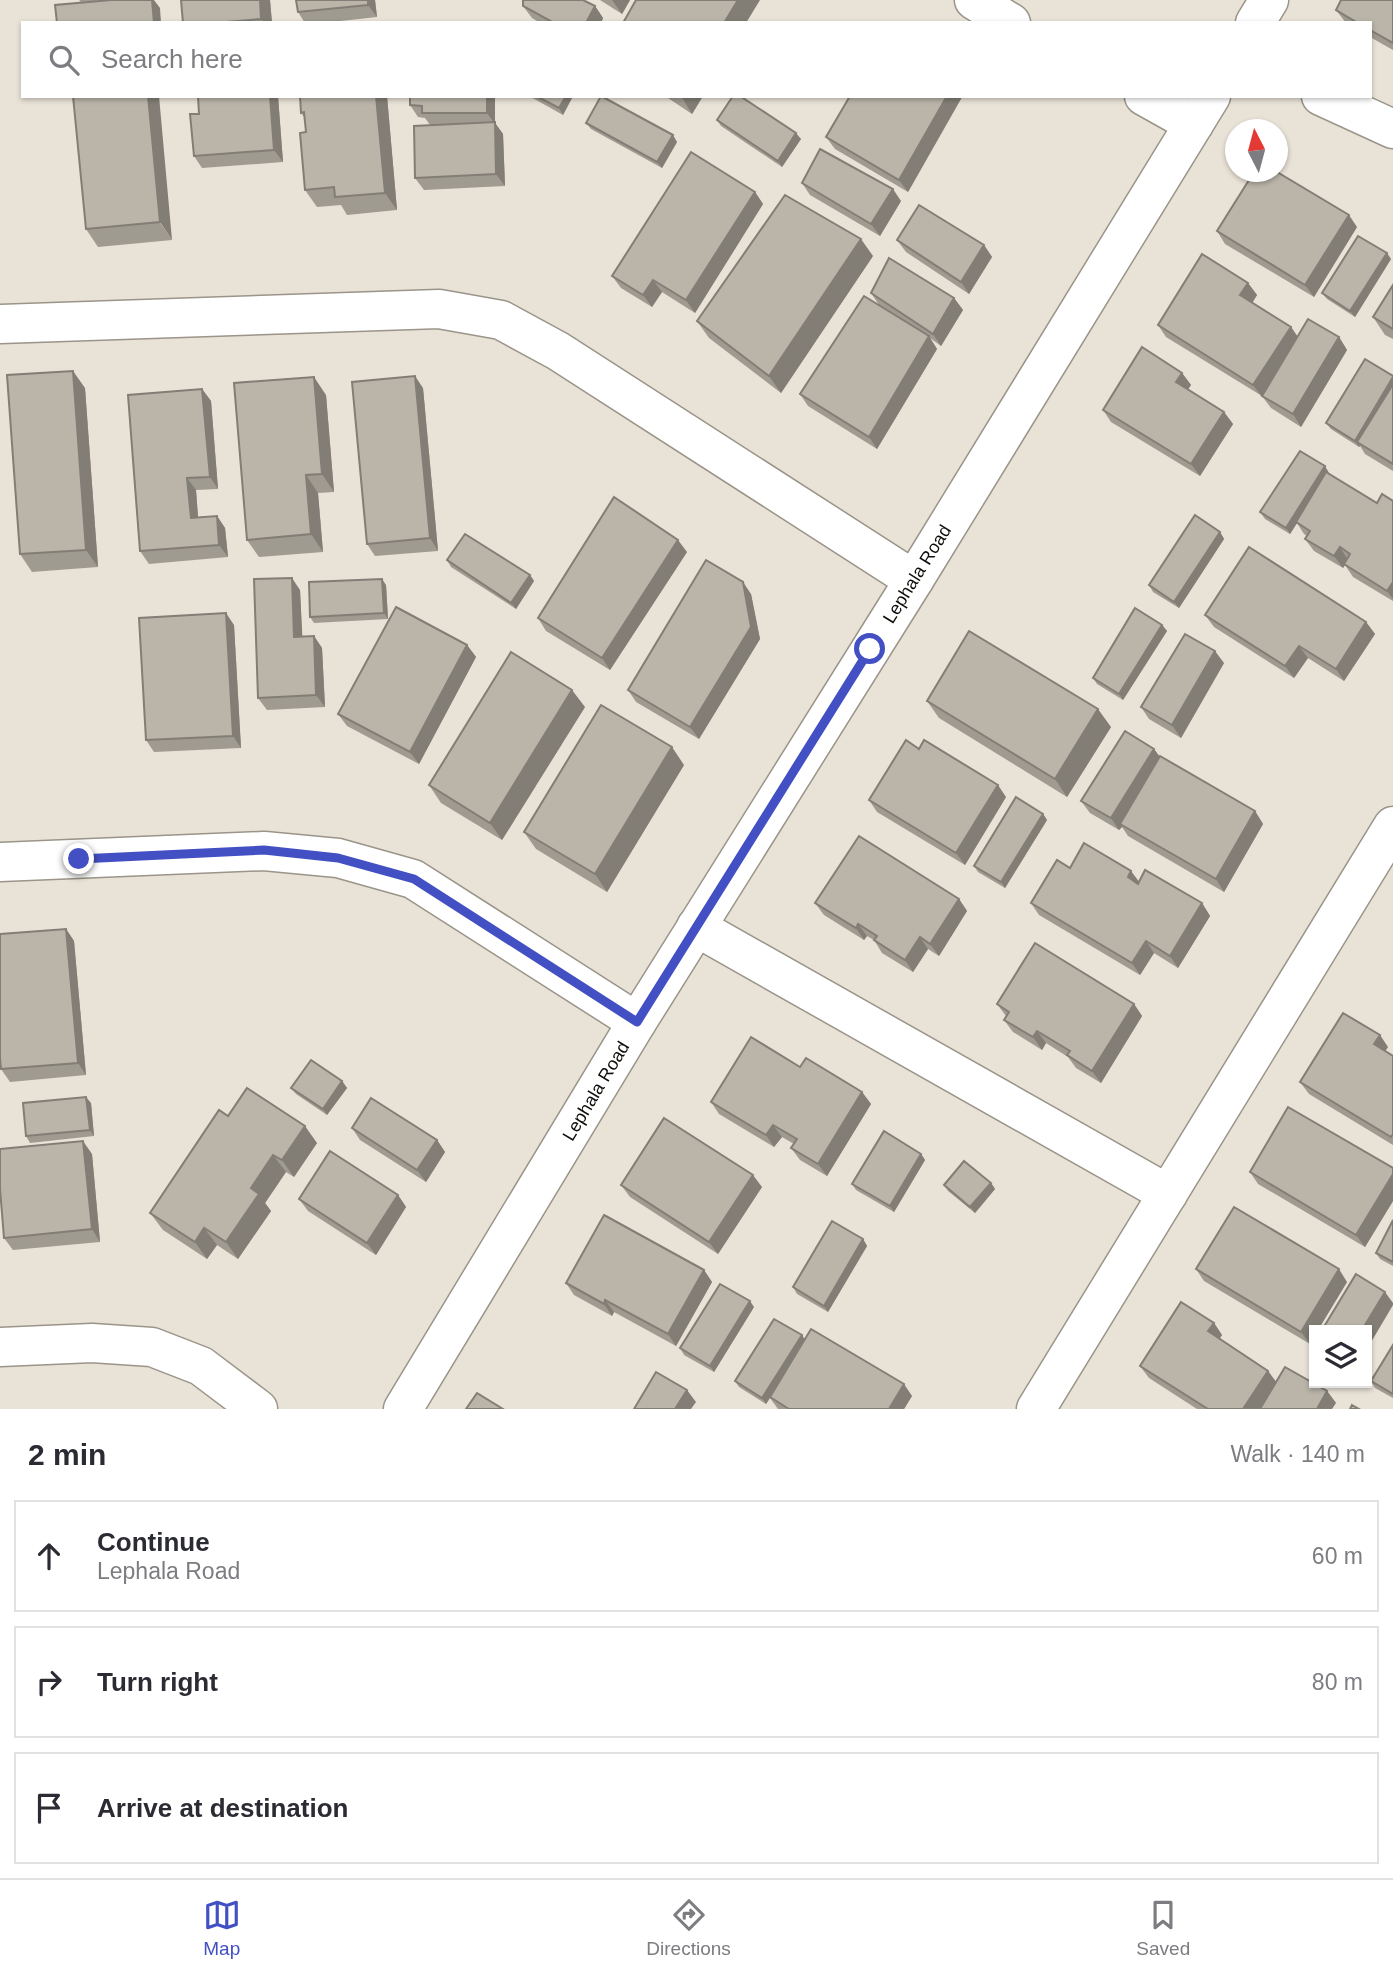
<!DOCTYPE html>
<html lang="en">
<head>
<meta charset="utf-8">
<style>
	:root { --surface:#fff; --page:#f7f7f7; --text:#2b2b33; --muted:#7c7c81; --line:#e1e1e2; --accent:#4350c4 }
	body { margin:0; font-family:Arial,sans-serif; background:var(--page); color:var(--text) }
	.controls { position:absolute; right:21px; bottom:21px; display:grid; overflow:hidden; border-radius:0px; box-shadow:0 2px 5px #0004 }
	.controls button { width:63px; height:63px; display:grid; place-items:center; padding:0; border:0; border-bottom:2px solid var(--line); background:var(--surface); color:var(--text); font:35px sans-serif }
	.compass { position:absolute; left:1225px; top:119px; width:63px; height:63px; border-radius:50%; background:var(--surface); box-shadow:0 2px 5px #0004; rotate:354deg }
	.stop { position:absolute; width:21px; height:21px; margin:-16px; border:5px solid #4350c4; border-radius:50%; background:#fff }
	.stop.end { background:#4350c4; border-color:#fff; box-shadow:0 2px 7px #0008 }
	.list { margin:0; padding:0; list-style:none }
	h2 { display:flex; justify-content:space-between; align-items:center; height:91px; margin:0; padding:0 28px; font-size:30px }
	h2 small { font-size:23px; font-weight:400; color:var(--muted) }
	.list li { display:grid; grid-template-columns:46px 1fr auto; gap:21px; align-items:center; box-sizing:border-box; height:112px; margin:0 14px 14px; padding:0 14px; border:2px solid var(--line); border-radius:0px }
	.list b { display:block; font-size:26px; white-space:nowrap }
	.list p { margin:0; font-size:23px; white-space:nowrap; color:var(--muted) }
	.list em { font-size:23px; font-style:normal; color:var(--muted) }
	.icon { flex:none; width:38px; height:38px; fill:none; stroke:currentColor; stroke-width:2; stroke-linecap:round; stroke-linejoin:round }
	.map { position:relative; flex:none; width:1393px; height:1409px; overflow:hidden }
	.search { position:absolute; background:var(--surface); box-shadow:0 2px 5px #0004; left:21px; right:21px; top:21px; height:77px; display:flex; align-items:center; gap:18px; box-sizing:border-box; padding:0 24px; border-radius:0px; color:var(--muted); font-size:26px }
	.sheet { height:469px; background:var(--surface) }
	nav { display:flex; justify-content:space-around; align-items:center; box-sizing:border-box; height:98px; border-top:2px solid var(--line); background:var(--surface); font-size:19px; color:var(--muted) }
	nav a { display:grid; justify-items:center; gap:4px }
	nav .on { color:var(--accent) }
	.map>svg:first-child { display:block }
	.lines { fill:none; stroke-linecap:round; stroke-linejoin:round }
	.street-casing { stroke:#9a9489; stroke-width:41 }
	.street { stroke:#fff; stroke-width:38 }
	.wall { fill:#a09b91 }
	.shaded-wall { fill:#827e76 }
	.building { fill:#bab4a9; stroke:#827e76; stroke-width:2 }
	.route { stroke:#4350c4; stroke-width:9 }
	.labels { text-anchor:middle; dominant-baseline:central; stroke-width:5; stroke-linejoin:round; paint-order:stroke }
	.street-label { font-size:18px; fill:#0f0d09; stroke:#fff }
</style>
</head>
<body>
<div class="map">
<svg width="1393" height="1409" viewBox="0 0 1393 1409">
	<rect width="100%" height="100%" fill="#e9e2d7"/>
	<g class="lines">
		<!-- street casing -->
		<g class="street-casing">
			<g id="street">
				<path d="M974,0L1011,23"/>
				<path d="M1255,23L1269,0"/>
				<path d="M1144,96L1194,124"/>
				<path d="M1321,96L1393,129"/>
				<path d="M0,324L439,309L501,320L558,351L914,580"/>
				<path d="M0,862L264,851L338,858L413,879L637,1022"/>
				<path d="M696,927L1168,1194"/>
				<path d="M0,1347L92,1343L152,1347L201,1366L258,1409"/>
				<path d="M403,1409L637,1022L914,580L1211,96"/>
				<path d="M1036,1409L1393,826"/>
			</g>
		</g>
		<!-- street -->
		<use href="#street" class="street"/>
	</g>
	<!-- wall -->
	<g class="wall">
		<path d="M79,0H107L81,2Z"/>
		<path d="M181,0H270L272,23H183Z"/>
		<path d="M296,0H375L377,17L322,23H305L298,12Z"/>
		<path d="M600,0H630L622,14Z"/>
		<path d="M1393,0V50L1370,37V23H1346L1336,10Z"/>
		<path d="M523,6H595L603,18L601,23H540L532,18Z"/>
		<path d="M73,96L172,240L98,247L86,229Z"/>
		<path d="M198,96H278L283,162L202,168L194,156L199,114Z"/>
		<path d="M387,96L397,210L347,215L341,205L317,207L305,190L306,132L305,118L301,113Z"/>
		<path d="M495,96V123L503,134L505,186L424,190L415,178L430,125L425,118L418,117L410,105Z"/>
		<path d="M529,96H573L563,115Z"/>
		<path d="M665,96H703L692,114Z"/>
		<path d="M850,96H962V97L908,192L835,149L826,137Z"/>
		<path d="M717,120L801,139L782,167L721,126Z"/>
		<path d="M586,123L677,142L662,168L591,129Z"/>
		<path d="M802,183L901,201L880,236L810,195Z"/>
		<path d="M755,192L763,204L695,313L662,292L652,307L621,288L612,276Z"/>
		<path d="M1357,227L1314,297L1225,244L1217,231Z"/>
		<path d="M897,240L984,245L992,257L969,294L906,252Z"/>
		<path d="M873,256L781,393L709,338L697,321Z"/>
		<path d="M1391,259L1355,317L1327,299L1322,293Z"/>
		<path d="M1248,283L1257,295L1252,303L1291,327L1298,337H1339L1347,350L1301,427L1271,408L1262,396L1166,337L1158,325Z"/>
		<path d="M1393,285V339L1385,335L1373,317Z"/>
		<path d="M871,293L954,298L963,310L941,346L930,338L937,349L877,449L808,406L800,394L906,322L879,305Z"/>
		<path d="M1182,373L1191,385L1188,389L1224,412L1233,424L1200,476L1111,422L1103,410Z"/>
		<path d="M1393,376V471L1365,454L1360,446L1359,447L1331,429L1326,423Z"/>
		<path d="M85,388L98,567L32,572L20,554Z"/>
		<path d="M423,388L438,551L375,556L367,544Z"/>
		<path d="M202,389L211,401L218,489L196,490L198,517L217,516L225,528L228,557L149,564L140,551Z"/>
		<path d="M326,395L334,492L318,493L323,552L259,557L247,540Z"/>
		<path d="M1329,473L1377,503L1393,501V601L1353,577L1345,565L1343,568L1314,551L1305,539L1307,536L1304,534L1297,523L1290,534L1265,519L1260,512Z"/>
		<path d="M1220,532L1224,539L1179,608L1153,592L1149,585Z"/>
		<path d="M687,552L610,670L546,631L538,618Z"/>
		<path d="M447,560L530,575L534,581L516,609L451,567Z"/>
		<path d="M386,585L388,619L314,623L310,617Z"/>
		<path d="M300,590L302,636H314L322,648L325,707L267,710L258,698Z"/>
		<path d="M751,594L760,639L699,739L636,702L628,690Z"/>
		<path d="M1205,615L1366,622L1375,634L1344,681L1308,658L1294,678L1214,627Z"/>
		<path d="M234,625L241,748L154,752L146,740Z"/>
		<path d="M1162,625L1167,631L1123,700L1097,684L1093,678Z"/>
		<path d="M467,645L476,657L419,764L347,726L338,714Z"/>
		<path d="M1224,663L1181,738L1149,719L1141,707Z"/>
		<path d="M927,701L1111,727L1067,797L939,718Z"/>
		<path d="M585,707L502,840L441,803L429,785Z"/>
		<path d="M919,749L1006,797L965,865L877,812L869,800Z"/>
		<path d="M1154,749L1159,756L1255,811L1263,824L1224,892L1128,836L1122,827L1119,830L1090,813L1081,801Z"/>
		<path d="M684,765L607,892L536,849L524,832Z"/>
		<path d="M1043,814L1047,820L1005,888L978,872L974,866Z"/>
		<path d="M1070,868L1139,882L1202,903L1210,916L1178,968L1154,953L1140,975L1039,915L1031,903Z"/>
		<path d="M959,899L967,911L939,956L928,949L913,972L882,953L874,940L867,936L864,940L824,915L815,903Z"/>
		<path d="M66,929L74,941L86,1075L10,1082L1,1069Z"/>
		<path d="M997,1004H1134L1142,1016L1101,1083L1076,1068L1068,1057L1046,1043L1042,1050L1013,1032L1004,1020L1006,1016Z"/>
		<path d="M1388,1047L1385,1051L1393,1056V1145L1309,1094L1300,1082Z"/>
		<path d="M800,1067L862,1092L871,1104L827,1176L800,1160L791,1148L794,1144L782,1137L774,1147L719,1114L711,1102Z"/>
		<path d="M342,1081L347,1088L327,1115L296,1094L291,1088Z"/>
		<path d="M91,1103L94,1136L30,1143L26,1136Z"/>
		<path d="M228,1116L317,1143L294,1177L286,1172L265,1203L271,1211L238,1259L217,1245L207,1259L163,1230L150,1213Z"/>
		<path d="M352,1128L437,1140L445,1152L426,1182L360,1140Z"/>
		<path d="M92,1154L100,1242L13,1250L4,1238Z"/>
		<path d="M921,1154L925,1160L894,1212L856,1190L852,1184Z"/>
		<path d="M1393,1168V1201L1365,1247L1258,1184L1250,1172Z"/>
		<path d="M991,1183L995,1189L975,1213L948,1191L944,1185Z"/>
		<path d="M621,1185L762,1187L718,1254L630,1197Z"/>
		<path d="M398,1195L406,1207L376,1255L308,1211L299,1199Z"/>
		<path d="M1393,1220V1266L1380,1259L1376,1253Z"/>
		<path d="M863,1239L867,1246L828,1312L797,1294L793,1287Z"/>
		<path d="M1196,1269L1347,1282L1318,1330H1314V1336L1310,1344L1204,1281Z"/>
		<path d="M704,1270L712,1282L676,1346L614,1312L612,1316L574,1295L566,1283Z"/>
		<path d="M754,1307L714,1372L684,1355L680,1348Z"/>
		<path d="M1214,1323L1222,1335L1219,1339L1268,1371L1276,1382L1327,1391L1336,1403L1260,1409H1197L1149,1378L1140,1366Z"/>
		<path d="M805,1339L912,1396L904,1409H778L770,1398L766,1404L739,1387L735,1381Z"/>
		<path d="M1393,1345V1398L1375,1388L1371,1381Z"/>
	</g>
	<!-- shaded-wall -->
	<g class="shaded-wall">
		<path d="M152,0H154L160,8L161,23H154Z"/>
		<path d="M260,0H270L272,23H264L261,19Z"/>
		<path d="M368,0H375L377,17L368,5Z"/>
		<path d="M612,0H630L622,14Z"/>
		<path d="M738,0H760L746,23H724Z"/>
		<path d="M595,6L603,18L601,23H586Z"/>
		<path d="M148,96H159L172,240L160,222Z"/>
		<path d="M270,96H278L283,162L274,150Z"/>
		<path d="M376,96H387L397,210L385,193Z"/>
		<path d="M487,96H495V123L503,134L505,186L496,174L495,124L487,113Z"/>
		<path d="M566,96H573L563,115L559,108Z"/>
		<path d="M681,96H703L692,114Z"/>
		<path d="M947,96L962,97L908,192L899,180Z"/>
		<path d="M796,133L801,139L782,167L778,161Z"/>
		<path d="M673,135L677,142L662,168L657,162Z"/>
		<path d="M893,189L901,201L880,236L871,224Z"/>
		<path d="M755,192L763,204L695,313L686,300Z"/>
		<path d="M1349,215L1357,227L1314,297L1305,285Z"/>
		<path d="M861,239L873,256L781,393L769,376Z"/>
		<path d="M984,245L992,257L969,294L961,282Z"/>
		<path d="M1387,253L1391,259L1355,317L1350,311Z"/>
		<path d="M653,280L662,292L652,307L643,295Z"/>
		<path d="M1248,283L1257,295L1249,308L1240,295Z"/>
		<path d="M954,298L963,310L941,346L933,334Z"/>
		<path d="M1291,327L1299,339L1262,397L1253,385Z"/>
		<path d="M929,336L937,349L877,449L869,437Z"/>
		<path d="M1339,337L1347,350L1301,427L1293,414Z"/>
		<path d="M73,371L85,388L98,567L86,550Z"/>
		<path d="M1182,373L1191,385L1185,394L1176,382Z"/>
		<path d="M415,376L423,388L438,551L430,538Z"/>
		<path d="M314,377L326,395L334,492L322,474Z"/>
		<path d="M1393,377V390L1357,442L1360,446L1359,447L1355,441Z"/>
		<path d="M202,389L211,401L218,489L210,477Z"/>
		<path d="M1224,412L1233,424L1200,476L1191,464Z"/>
		<path d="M1325,466L1329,473L1290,534L1286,528Z"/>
		<path d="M306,475L318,493L323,552L311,534Z"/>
		<path d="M187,478L196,490L199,530L191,518Z"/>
		<path d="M217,516L225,528L228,557L219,545Z"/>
		<path d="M1220,532L1224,539L1179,608L1174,602Z"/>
		<path d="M678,540L687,552L610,670L602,658Z"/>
		<path d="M1340,547L1348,560L1343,568L1334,556Z"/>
		<path d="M530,575L534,581L516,609L511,603Z"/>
		<path d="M292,578L300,590L303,649L294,637Z"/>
		<path d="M382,579L386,585L388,619L384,613Z"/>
		<path d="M743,582L751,594L760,639L699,739L690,727Z"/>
		<path d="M1393,582V599L1387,591Z"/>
		<path d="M226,613L234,625L241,748L233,736Z"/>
		<path d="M1366,622L1375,634L1344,681L1336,669Z"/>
		<path d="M1162,625L1167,631L1123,700L1119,694Z"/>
		<path d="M314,636L322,648L325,707L316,695Z"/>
		<path d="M467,645L476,657L419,764L410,752Z"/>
		<path d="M1299,646L1308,658L1294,678L1285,666Z"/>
		<path d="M1215,651L1224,663L1181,738L1172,725Z"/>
		<path d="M572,690L585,707L502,840L490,823Z"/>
		<path d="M1098,709L1111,727L1067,797L1055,779Z"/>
		<path d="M672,747L684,765L607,892L595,874Z"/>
		<path d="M1154,749L1163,761L1120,824L1122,827L1119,830L1111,818Z"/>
		<path d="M998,785L1006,797L965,865L956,853Z"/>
		<path d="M1255,811L1263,824L1224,892L1216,879Z"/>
		<path d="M1043,814L1047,820L1005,888L1001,882Z"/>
		<path d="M1131,871L1140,883L1136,889L1128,877Z"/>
		<path d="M959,899L967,911L939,956L930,944Z"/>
		<path d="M1202,903L1210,916L1178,968L1170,956Z"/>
		<path d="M858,924L867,936L864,940L856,928Z"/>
		<path d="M66,929L74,941L86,1075L78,1063Z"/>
		<path d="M920,937L928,949L913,972L905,960Z"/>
		<path d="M1146,941L1154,953L1140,975L1132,963Z"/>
		<path d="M1134,1004L1142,1016L1101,1083L1092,1071Z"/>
		<path d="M1037,1031L1046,1043L1042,1050L1033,1037Z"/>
		<path d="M1380,1035L1388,1047L1382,1056L1374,1044Z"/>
		<path d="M342,1081L347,1088L327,1115L323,1109Z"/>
		<path d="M862,1092L871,1104L827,1176L818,1164Z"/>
		<path d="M86,1097L91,1103L94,1136L90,1130Z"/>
		<path d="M773,1125L782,1137L774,1147L766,1135Z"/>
		<path d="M305,1126L317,1143L294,1177L282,1160Z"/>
		<path d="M437,1140L445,1152L426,1182L417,1170Z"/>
		<path d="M83,1141L92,1154L100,1242L92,1229Z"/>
		<path d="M921,1154L925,1160L894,1212L890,1206Z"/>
		<path d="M273,1155L286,1172L265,1203L271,1211L238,1259L226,1242L251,1188Z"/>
		<path d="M1393,1174V1201L1365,1247L1356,1235Z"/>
		<path d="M753,1175L762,1187L718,1254L709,1242Z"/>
		<path d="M991,1183L995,1189L975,1213L970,1207Z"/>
		<path d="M398,1195L406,1207L376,1255L367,1243Z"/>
		<path d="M204,1228L217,1245L207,1259L195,1242Z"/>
		<path d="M863,1239L867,1246L828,1312L824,1306Z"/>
		<path d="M1339,1269L1347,1282L1318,1330H1314V1336L1310,1344L1301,1332Z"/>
		<path d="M704,1270L712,1282L676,1346L668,1334Z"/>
		<path d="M1385,1292L1393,1303V1305L1367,1349V1330H1362Z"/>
		<path d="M605,1300L614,1312L612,1316L604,1304Z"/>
		<path d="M750,1301L754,1307L714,1372L710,1366Z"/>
		<path d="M1214,1323L1222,1335L1216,1344L1208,1331Z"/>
		<path d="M802,1335L806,1341L766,1404L762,1398Z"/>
		<path d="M1268,1371L1277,1383L1260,1409H1243Z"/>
		<path d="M904,1384L912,1396L904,1409H889Z"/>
		<path d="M687,1390L696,1402L691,1409H675Z"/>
		<path d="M1327,1391L1336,1403L1332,1409H1317Z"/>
	</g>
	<!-- building -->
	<g class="building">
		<path d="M111,0H152L154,23H57L55,5Z"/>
		<path d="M181,0H260L261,19L214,23H183Z"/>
		<path d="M296,0H368V5L298,12Z"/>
		<path d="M523,0H583L595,6L586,23H554L523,6Z"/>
		<path d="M636,0H738L724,23H623Z"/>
		<path d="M1341,0H1393V43L1370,30V23H1358L1336,10Z"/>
		<path d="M73,96H148L160,222L86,229Z"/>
		<path d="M198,96H270L274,150L194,156L190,114H199Z"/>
		<path d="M300,96H376L385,193L335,197L334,187L305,190L300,133L306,132L304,112L301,113Z"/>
		<path d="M410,96H487V113H422V106L410,105Z"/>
		<path d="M536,96H566L559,108Z"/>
		<path d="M601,96L673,135L657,162L586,123Z"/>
		<path d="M733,96H740L796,133L778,161L717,120Z"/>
		<path d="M850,96H947L899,180L826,137Z"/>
		<path d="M495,122L496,174L415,178L414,126Z"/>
		<path d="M820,149L893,189L871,224L802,183Z"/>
		<path d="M691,152L755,192L686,300L653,280L643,295L612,276Z"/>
		<path d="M1254,172H1277L1349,215L1305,285L1217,231Z"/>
		<path d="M785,195L861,239L769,376L697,321Z"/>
		<path d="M919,205L984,245L961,282L897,240Z"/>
		<path d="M1358,236L1387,253L1350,311L1322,293Z"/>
		<path d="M1202,254L1248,283L1240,295L1291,327L1253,385L1158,325Z"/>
		<path d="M889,258L954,298L933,334L871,293Z"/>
		<path d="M1393,285V329L1373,317Z"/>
		<path d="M864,296L929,336L869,437L800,394Z"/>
		<path d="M1308,319L1339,337L1293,414L1262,396Z"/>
		<path d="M1142,347L1182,373L1176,382L1224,412L1191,464L1103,410Z"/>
		<path d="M1365,359L1393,376V377L1355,441L1326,423Z"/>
		<path d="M73,371L86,550L20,554L7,375Z"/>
		<path d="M415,376L430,538L367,544L352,382Z"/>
		<path d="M314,377L322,474L306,475L311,534L247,540L234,383Z"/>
		<path d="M1393,384V464L1357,442Z"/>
		<path d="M202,389L210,477L187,478L191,518L217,516L219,545L140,551L128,395Z"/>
		<path d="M1300,451L1325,466L1286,528L1260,512Z"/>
		<path d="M1326,472L1377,503L1382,494L1393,501V582L1387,591L1344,564L1350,554L1340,547L1334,556L1305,539L1310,531L1296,522Z"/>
		<path d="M614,497L678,540L602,658L538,618Z"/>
		<path d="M1195,515L1220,532L1174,602L1149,585Z"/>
		<path d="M465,534L530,575L511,603L447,560Z"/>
		<path d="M1249,547L1366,622L1336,669L1299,646L1285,666L1205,615Z"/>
		<path d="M706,560L743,582L751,627L690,727L628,690Z"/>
		<path d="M292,578L294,637L314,636L316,695L258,698L254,579Z"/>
		<path d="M382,579L384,613L310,617L309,582Z"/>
		<path d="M396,607L467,645L410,752L338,714Z"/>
		<path d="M1135,608L1162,625L1119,694L1093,678Z"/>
		<path d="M226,613L233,736L146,740L139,618Z"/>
		<path d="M969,631L1098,709L1055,779L927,701Z"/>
		<path d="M1185,634L1215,651L1172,725L1141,707Z"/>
		<path d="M511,652L572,690L490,823L429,785Z"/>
		<path d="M601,705L672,747L595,874L524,832Z"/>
		<path d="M1125,731L1154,749L1111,818L1081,801Z"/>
		<path d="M906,740L919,749L924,740L998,785L956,853L869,800Z"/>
		<path d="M1160,756L1255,811L1216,879L1120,824Z"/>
		<path d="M1016,797L1043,814L1001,882L974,866Z"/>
		<path d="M859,836L959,899L930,944L920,937L905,960L874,940L877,936L858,924L856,928L815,903Z"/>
		<path d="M1084,843L1131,871L1128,877L1138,884L1145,870L1202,903L1170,956L1146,941L1132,963L1031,903L1057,860L1070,868Z"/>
		<path d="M66,929L78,1063L1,1069L0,1058V934Z"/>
		<path d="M1035,943L1134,1004L1092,1071L1067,1055L1070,1051L1037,1031L1033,1037L1004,1020L1009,1012L997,1004Z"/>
		<path d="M1343,1013L1380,1035L1374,1044L1393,1056V1134L1391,1137L1300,1082Z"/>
		<path d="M751,1037L800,1067L806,1058L862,1092L818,1164L791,1148L797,1139L773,1125L766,1135L711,1102Z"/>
		<path d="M311,1060L342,1081L323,1109L291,1088Z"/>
		<path d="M247,1088L305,1126L282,1160L273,1155L251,1188L259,1194L226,1242L204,1228L195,1242L150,1213L219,1110L228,1116Z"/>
		<path d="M86,1097L90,1130L26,1136L23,1103Z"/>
		<path d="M371,1098L437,1140L417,1170L352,1128Z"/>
		<path d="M1288,1107L1393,1168V1174L1356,1235L1250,1172Z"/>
		<path d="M664,1118L753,1175L709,1242L621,1185Z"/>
		<path d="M884,1131L921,1154L890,1206L852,1184Z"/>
		<path d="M83,1141L92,1229L4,1238L0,1189V1149Z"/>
		<path d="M330,1151L398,1195L367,1243L299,1199Z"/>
		<path d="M964,1161L991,1183L970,1207L944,1185Z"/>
		<path d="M1234,1207L1339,1269L1301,1332L1196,1269Z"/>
		<path d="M604,1215L704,1270L668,1334L605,1300L604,1304L566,1283Z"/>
		<path d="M1393,1220V1262L1376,1253Z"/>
		<path d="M832,1221L863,1239L824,1306L793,1287Z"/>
		<path d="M1356,1274L1385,1292L1362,1330H1322Z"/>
		<path d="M720,1284L750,1301L710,1366L680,1348Z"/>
		<path d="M1181,1302L1214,1323L1208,1331L1268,1371L1243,1409H1208L1140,1366Z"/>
		<path d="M774,1319L802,1335L762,1398L735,1381Z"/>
		<path d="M811,1329L904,1384L889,1409H789L770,1397Z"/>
		<path d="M1393,1345V1394L1371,1381Z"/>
		<path d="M1285,1367L1327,1391L1317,1409H1260Z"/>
		<path d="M656,1372L687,1390L675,1409H634Z"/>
		<path d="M477,1393L503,1409H466Z"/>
		<path d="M1352,1405L1359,1409H1350Z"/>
	</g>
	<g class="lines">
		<!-- route -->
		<path class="route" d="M79,859L264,850L338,858L414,879L637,1022L870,649"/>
	</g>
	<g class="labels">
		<!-- street labels -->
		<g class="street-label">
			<text transform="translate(917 574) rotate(-58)">Lephala Road</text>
			<text transform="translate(596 1091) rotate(-59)">Lephala Road</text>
		</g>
	</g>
</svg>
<div class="controls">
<button><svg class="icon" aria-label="layers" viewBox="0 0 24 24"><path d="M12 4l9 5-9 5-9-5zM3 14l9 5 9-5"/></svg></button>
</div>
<svg class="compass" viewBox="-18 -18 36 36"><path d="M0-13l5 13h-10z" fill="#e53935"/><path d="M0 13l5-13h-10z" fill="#7c7c81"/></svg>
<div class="stop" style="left:870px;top:649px"></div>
<div class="stop end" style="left:79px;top:859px"></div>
<div class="search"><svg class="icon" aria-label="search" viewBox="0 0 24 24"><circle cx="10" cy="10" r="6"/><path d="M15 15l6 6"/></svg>Search here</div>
</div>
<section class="sheet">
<h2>2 min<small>Walk · 140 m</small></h2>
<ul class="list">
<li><svg class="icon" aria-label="ahead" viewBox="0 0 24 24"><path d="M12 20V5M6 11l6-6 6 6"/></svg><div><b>Continue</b><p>Lephala Road</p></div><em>60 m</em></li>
<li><svg class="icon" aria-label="right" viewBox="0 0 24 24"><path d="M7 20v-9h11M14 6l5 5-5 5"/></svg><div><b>Turn right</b></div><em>80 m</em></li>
<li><svg class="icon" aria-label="arrive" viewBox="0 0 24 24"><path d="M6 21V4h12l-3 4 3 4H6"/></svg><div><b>Arrive at destination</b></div></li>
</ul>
</section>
<nav>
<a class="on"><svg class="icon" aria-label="map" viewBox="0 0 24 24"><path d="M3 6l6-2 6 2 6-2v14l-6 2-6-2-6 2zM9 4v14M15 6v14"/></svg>Map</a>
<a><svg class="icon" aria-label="directions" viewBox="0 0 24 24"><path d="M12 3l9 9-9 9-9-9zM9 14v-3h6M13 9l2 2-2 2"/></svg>Directions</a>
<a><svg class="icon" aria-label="saved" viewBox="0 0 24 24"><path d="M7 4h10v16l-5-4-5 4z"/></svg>Saved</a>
</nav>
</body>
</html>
